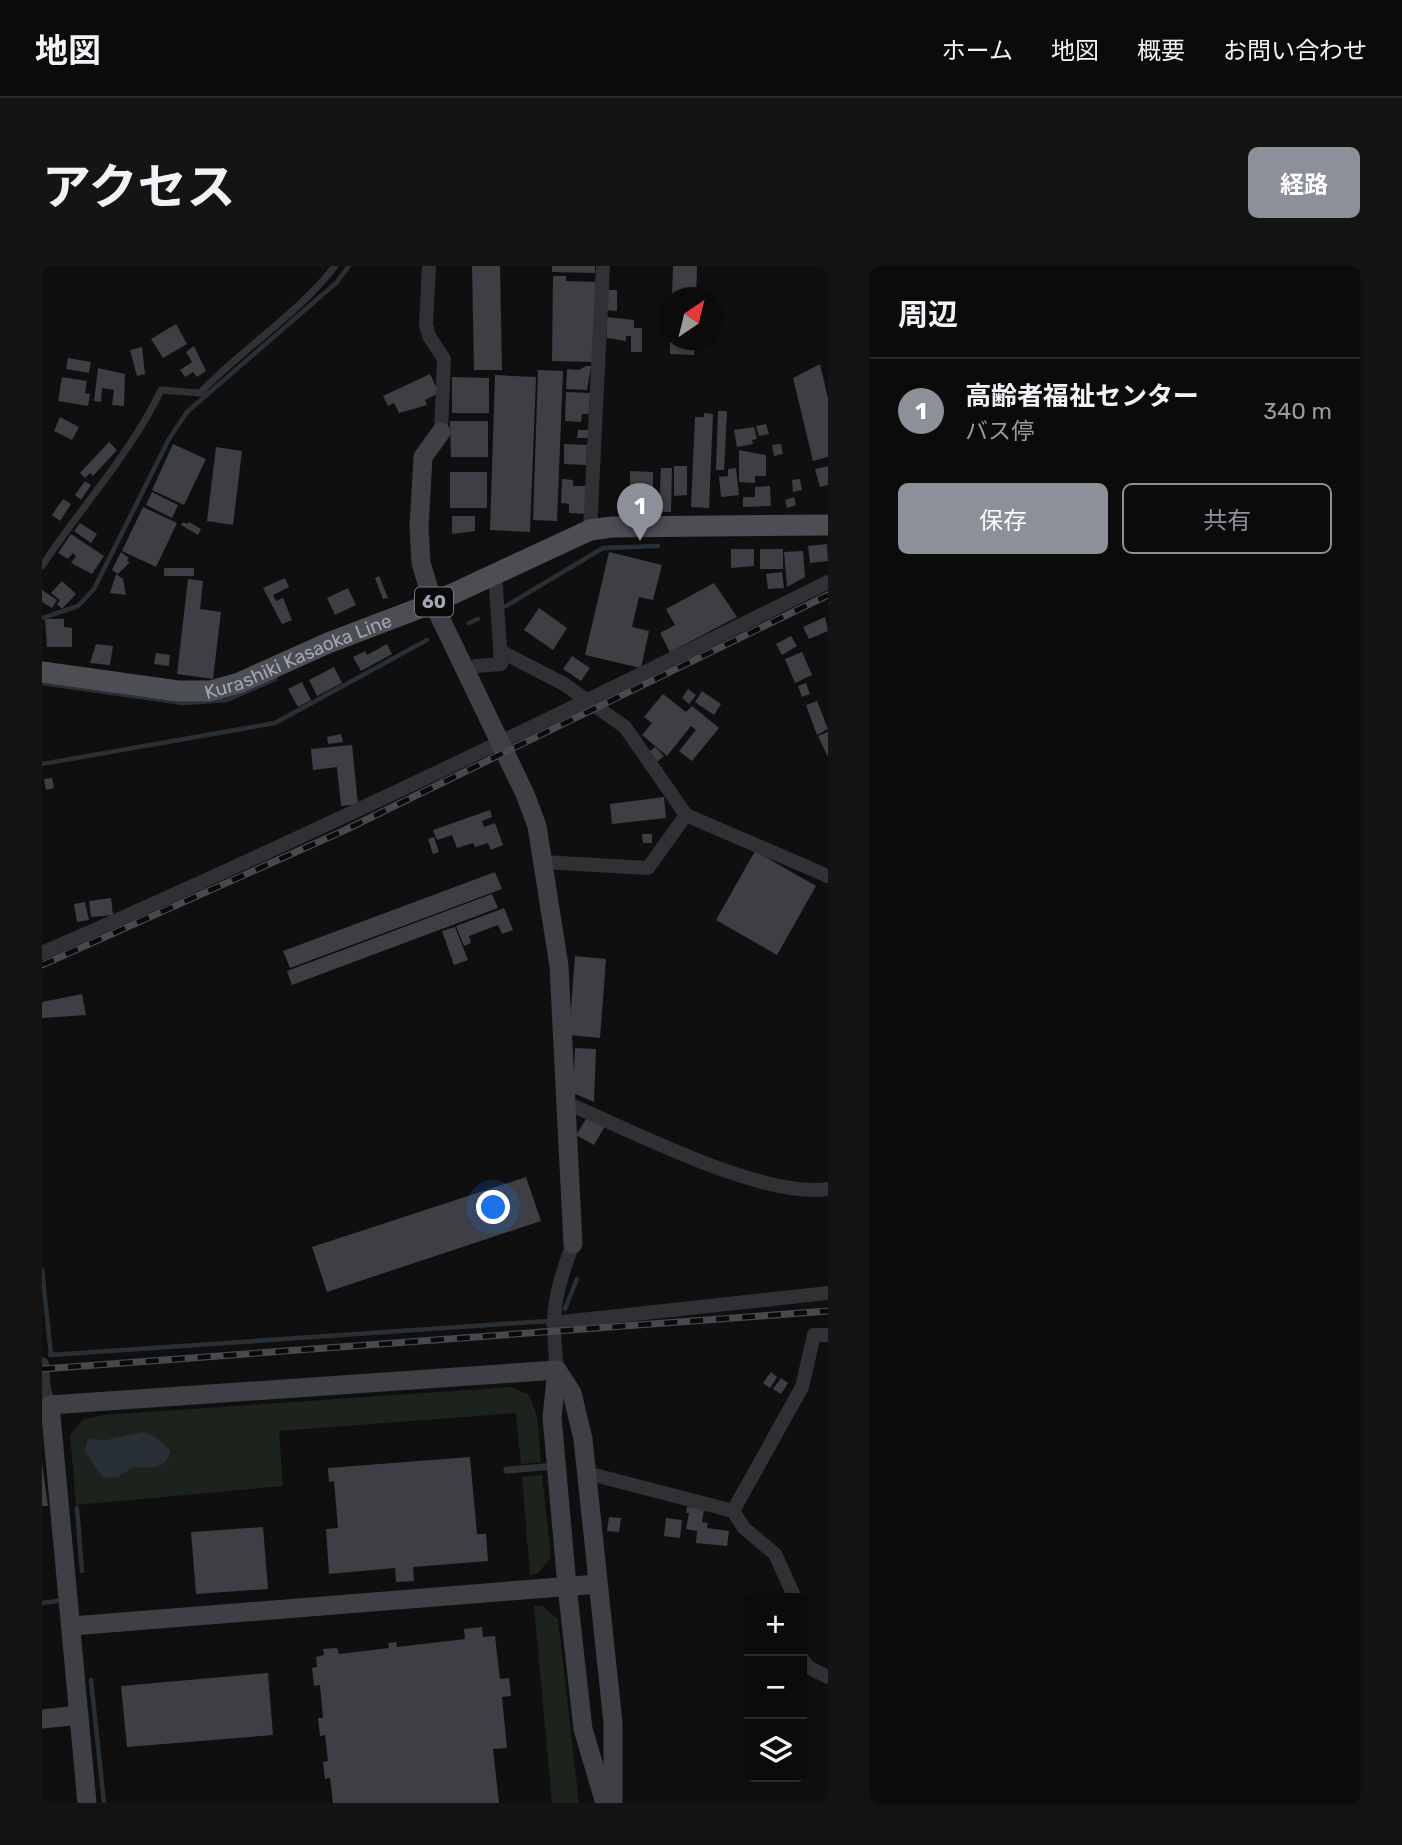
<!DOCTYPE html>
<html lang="ja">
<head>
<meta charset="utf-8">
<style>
	:root { --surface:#0b0b0c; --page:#141415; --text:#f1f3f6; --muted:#9a9b9d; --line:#2b2b2d; --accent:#8c9099 }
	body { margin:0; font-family:Rubik,"Noto Sans JP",sans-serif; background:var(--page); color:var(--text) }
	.controls { position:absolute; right:21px; bottom:21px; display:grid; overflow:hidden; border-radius:10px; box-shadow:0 2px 5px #0004 }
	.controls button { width:63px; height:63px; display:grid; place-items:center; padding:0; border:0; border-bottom:2px solid var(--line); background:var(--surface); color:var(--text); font:35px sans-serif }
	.compass { position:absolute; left:618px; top:21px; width:63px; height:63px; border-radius:50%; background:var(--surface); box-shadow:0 2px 5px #0004; rotate:35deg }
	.you { position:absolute; left:452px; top:942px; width:24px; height:24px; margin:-18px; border:5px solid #fff; border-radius:50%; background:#1a73e8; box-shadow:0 0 0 10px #1a73e833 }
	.badge { display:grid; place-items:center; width:46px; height:46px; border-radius:50%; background:var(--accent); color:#fff; font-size:23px; font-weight:700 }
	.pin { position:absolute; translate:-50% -58px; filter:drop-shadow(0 2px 4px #0008) }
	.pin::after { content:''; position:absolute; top:37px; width:24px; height:21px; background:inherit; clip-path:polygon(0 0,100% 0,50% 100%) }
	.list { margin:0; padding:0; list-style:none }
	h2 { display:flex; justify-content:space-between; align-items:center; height:91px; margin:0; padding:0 28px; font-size:30px }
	h2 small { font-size:23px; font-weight:400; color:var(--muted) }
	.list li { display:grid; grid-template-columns:46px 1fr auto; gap:21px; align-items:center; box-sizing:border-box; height:105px; padding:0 28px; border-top:2px solid var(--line) }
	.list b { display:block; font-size:26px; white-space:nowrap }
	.list p { margin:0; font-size:23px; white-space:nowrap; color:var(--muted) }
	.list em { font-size:23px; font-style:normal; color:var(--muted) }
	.actions { display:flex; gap:14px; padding:21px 28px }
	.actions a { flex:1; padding:16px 0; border:2px solid var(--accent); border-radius:10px; text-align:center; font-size:24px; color:var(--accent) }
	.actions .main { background:var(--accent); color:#fff }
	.icon { flex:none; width:38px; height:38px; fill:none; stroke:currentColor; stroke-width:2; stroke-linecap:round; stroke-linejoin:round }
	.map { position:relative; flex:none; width:786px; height:1537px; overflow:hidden; border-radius:10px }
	header { display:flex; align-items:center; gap:42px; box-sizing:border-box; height:98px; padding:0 35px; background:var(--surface); border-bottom:2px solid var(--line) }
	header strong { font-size:33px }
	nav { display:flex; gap:38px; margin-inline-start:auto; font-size:24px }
	.intro { display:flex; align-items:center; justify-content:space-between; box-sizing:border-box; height:168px; padding:0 42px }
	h1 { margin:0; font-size:49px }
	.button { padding:18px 32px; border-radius:10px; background:var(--accent); color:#fff; font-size:24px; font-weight:700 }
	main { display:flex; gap:42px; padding:0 42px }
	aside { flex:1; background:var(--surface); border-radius:10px; box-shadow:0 2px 5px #0004 }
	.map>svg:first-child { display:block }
	.green { fill:#1c231c }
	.water { fill:#283036 }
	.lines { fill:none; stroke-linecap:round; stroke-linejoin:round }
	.stream { stroke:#283036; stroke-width:4.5 }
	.building { fill:#3e3f44 }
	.lane { stroke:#303135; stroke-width:7 }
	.street { stroke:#303135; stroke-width:14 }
	.secondary { stroke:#3e4045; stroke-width:19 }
	.primary { stroke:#4c4e54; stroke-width:21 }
	.rail-casing { stroke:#47494e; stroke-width:7 }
	.rail { stroke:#0a0a0b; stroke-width:4.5; stroke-dasharray:13; stroke-linecap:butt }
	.labels { text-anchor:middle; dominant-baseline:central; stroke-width:7; stroke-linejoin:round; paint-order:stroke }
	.shield { fill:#0a0a0b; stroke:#737780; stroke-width:2 }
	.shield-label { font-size:18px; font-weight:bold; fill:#a0a6b2 }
	.street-label { font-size:19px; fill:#a0a6b2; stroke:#0a0a0b }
</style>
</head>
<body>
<header>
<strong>地図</strong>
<nav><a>ホーム</a><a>地図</a><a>概要</a><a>お問い合わせ</a></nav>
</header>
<div class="intro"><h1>アクセス</h1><a class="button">経路</a></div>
<main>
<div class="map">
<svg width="786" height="1537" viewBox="0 0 786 1537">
	<rect width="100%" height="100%" fill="#0f0f10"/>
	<!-- green -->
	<g class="green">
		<path d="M469,1121L487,1129L495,1150L499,1196L479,1198L474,1147L237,1165L241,1220L34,1239L28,1169L42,1153L62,1149Z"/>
		<path d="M500,1209L509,1291L496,1307L488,1309L480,1211Z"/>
		<path d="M492,1340H500L516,1353L537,1537H510Z"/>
	</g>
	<!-- water -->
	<path class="water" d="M101,1166L113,1171L128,1184C126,1204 105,1202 91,1201L76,1211L65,1212C55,1208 50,1194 43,1185L46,1173L64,1174Z"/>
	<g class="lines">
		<!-- stream -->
		<g class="stream">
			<path d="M464,340L561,282L616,280"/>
			<path d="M0,352L36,340L52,323L127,173L145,146L294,17L307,0"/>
			<path d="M427,357L436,353"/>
			<path d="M0,417L141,437L185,434L233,413"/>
			<path d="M0,498L233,457L385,374"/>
			<path d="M0,1004L9,1089"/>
			<path d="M523,1043L535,1013"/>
			<path d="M8,1089L506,1055"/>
			<path d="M35,1242L40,1305"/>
			<path d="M0,1337L15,1335"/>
			<path d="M49,1414L62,1537"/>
		</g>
	</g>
	<!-- building -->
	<g class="building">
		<path d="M430,0H458L460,104H432Z"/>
		<path d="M510,0H553V7L510,6Z"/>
		<path d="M631,0H655L654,32H630Z"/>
		<path d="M511,10H524V15L554,16L553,96L510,95Z"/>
		<path d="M564,24H575V45L563,44Z"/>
		<path d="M565,51L592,54V62H600V86H589V70H584V75L565,72Z"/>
		<path d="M134,58L145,78L121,92L109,73Z"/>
		<path d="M628,74H653L652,89L628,88Z"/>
		<path d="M152,80L164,105L155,111L151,106L143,111L138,104L150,96L144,86Z"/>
		<path d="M100,81L103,108L95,110L88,84Z"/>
		<path d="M26,92L49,96L47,107L24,103Z"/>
		<path d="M778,98L786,132V191L771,195L751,112Z"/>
		<path d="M544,100H549L545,124L524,123L525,103L537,104Z"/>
		<path d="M56,102L83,108L82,140L70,139L72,124L60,122L59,136L52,135Z"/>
		<path d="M496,104L521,105L515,255L491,254Z"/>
		<path d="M388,108L397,127L383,134L385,139L357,147L352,137L346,140L341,130Z"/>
		<path d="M453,109L494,111L488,266L448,264Z"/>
		<path d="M20,111L45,115L43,127L48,128L46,140L16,135Z"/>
		<path d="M410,111L447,112V147H410Z"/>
		<path d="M524,126L548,127L547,148H540L539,156L523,155Z"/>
		<path d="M676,145H685L682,204H674Z"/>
		<path d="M662,147L671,148L667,242L649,241L653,151H662Z"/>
		<path d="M18,151L37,161L30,174L12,165Z"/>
		<path d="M408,155H446V191H409Z"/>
		<path d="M724,158L727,168L717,170L714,160Z"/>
		<path d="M712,161L715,173L710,174L711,178L695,181L692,164Z"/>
		<path d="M536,164H547V172H535Z"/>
		<path d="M67,176L75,184L51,210L48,207L43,212L38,207Z"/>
		<path d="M131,178L164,193L142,239L110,224Z"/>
		<path d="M522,178L545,179L544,199L522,198Z"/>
		<path d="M739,178L741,188L732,190L730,179Z"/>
		<path d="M174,181L200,185L191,259L165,255Z"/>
		<path d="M697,184L724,189V210H713V217L697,216Z"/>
		<path d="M632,200H645V229L632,230Z"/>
		<path d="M786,200V219L778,221L773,203Z"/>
		<path d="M619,202H630L629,246H617Z"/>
		<path d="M694,202L697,229L679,231L677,211L686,210V203Z"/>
		<path d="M588,205L611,206V221L588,224Z"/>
		<rect x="408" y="206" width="37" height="36"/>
		<path d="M520,213L531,214V220H546L545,248L527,247V238L519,237Z"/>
		<path d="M758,213L760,224L751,226L750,214Z"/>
		<path d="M43,215L49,219L39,234L33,229Z"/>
		<path d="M728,220L729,240L701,241V231H713V221Z"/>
		<path d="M110,226L136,239L130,252L104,239Z"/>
		<path d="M752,231L754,239L745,242L743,234Z"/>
		<path d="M21,233L29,238L18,255L10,249Z"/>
		<path d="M101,241L135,257L114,301L80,285Z"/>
		<path d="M410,250H433V265L410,268Z"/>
		<path d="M141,256L145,258L147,256L159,263L156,269L139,259Z"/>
		<path d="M38,257L55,268L49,277L32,265Z"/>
		<path d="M29,268L62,290L50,308L29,297L34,290L31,287L26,293L16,287Z"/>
		<path d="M785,278L786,295L768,297L766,280Z"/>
		<path d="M689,283H712V300L689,302Z"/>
		<rect x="718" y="283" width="23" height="20"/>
		<path d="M761,285L763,311L745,321L742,286Z"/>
		<path d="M79,286L87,292L85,295L88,296L76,308L70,304Z"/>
		<path d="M567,286L620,299L611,334L597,331L590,361L607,365L599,402L543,389Z"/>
		<rect x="122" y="302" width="30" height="8"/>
		<path d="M740,306L742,322L726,323L724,308Z"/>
		<path d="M74,308L81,313L84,329L68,327Z"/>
		<path d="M337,310L346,332L341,333L333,312Z"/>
		<path d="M243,312L247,321L231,329L234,335L241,332L250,354L240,358L221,322Z"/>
		<path d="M146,313L161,315L158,343L179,346L171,413L135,408Z"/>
		<path d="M20,315L34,328L20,343L15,338L18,334L9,327Z"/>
		<path d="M672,317L695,351L628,386L618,367L633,359L624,343Z"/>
		<path d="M306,322L314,339L293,349L285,332Z"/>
		<path d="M0,324L15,334L10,342L0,336Z"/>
		<path d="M497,342L525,362L511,384L482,364Z"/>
		<path d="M783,351L786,365L767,373L761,361Z"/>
		<path d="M3,353H22V361L30,362V381H5Z"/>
		<path d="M749,370L755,380L740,389L734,378Z"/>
		<path d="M54,378L71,380L68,399L48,397Z"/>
		<path d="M345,378L350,388L319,405L311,391L323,385L325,389Z"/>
		<path d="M760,386L770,409L753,417L743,393Z"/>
		<path d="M114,387L128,389L127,400L112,398Z"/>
		<path d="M530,390L548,402L539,415L521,403Z"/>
		<path d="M292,401L300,417L275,430L267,414Z"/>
		<path d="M260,416L269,434L256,441L246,423Z"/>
		<path d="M764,417L768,428L760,431L756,420Z"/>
		<path d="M646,423L654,429L647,438L640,432Z"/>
		<path d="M660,425L679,438L672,449L653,436Z"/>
		<path d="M621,428L644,446L650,440L677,462L650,495L637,485L654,464L649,460L625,490L600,469L610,457L602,451Z"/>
		<path d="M775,435L786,463L775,469L764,439Z"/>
		<path d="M786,466V491L776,470Z"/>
		<path d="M299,468L301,476L286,478L285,471Z"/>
		<path d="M310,479L316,538L299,540L295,501L271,504L269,483Z"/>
		<path d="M613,481L622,490L615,496L606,487Z"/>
		<path d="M10,512L12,522L4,524L2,513Z"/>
		<path d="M622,531L624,552L570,558L568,538Z"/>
		<path d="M448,544L450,551L440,555L442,561L453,557L461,579L449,584L446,577L433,581L431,577L415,582L410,569L395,574L391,564Z"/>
		<path d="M600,568H610V577H601Z"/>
		<path d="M392,571L397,586L391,588L386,573Z"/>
		<path d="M713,585L774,620L735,689L674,654Z"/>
		<path d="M453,606L460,623L248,702L241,685Z"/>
		<path d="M450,628L456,642L250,719L245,705Z"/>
		<path d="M69,632L71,649L49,651L47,635Z"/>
		<path d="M43,636L47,654L35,656L32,638Z"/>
		<path d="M462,642L471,664L460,668L456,659L427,670L429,677L422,680L414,660Z"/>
		<path d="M413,661L426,694L412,699L400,665Z"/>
		<path d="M533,690L564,693L558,772L527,769Z"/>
		<path d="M40,728L44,749L0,752V736Z"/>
		<path d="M533,782L554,783L552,836L531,827Z"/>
		<path d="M546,850L563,860L552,879L534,869Z"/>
		<path d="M484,911L499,955L285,1026L270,981Z"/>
		<path d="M729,1106L735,1111L728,1122L721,1117Z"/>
		<path d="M739,1112L746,1117L739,1128L731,1123Z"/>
		<path d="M428,1191L435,1268H444L446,1295L371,1301L372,1315L354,1316L353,1302L287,1308L284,1263L296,1262L292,1215L287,1216L286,1202Z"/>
		<path d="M0,1197L6,1240H0Z"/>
		<path d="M645,1241L662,1243L660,1256L666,1257L665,1262L687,1265L685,1280L654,1277L655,1265L644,1263L647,1247H644Z"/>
		<path d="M567,1251L579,1252L577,1266L565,1265Z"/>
		<path d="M624,1252L640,1254L638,1272L622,1270Z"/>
		<path d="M221,1261L226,1323L154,1328L149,1266Z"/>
		<path d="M440,1361L441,1371L453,1370L458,1413L467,1412L469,1430L460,1431L465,1482L451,1483L457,1537H291L288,1512L283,1513L281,1496L286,1495L283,1469L278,1470L276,1452H281L278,1419L272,1420L270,1402L275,1401L274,1391L282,1389L281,1383L295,1382L297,1388L347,1382L346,1377L354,1376L355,1381L423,1373L422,1363Z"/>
		<path d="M226,1407L231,1469L85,1481L79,1420Z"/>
	</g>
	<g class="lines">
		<!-- lane -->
		<g class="lane">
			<path d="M0,300C38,242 90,186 119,124L158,127C200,83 256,48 293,0"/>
			<path d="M465,1204L513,1200"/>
		</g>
		<!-- street -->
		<g class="street">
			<path d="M387,0L384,59L387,70L402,93L399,166"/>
			<path d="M548,264L561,0"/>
			<path d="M458,385L522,418L583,461L644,549L786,610"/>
			<path d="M424,406L435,400L459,398L453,307"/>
			<path d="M501,596L606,602L644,549"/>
			<path d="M0,687C266,571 526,445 786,316"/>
			<path d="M522,836C587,863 719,933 786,923"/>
			<path d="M511,1057L786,1027"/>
			<path d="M0,1098L2,1125L8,1139"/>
			<path d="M515,1104C509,1049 511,1030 531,978"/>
			<path d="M545,1207L691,1245"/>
			<path d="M753,1332L733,1288L702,1262L691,1245L760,1121L772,1069H786"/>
			<path d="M760,1393L766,1401L786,1411"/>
		</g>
		<!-- secondary -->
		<g class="secondary">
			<path d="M399,166L381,191L377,261L379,297L391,337L483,528L495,560L517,700L531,978"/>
			<path d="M515,1104L530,1127L541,1173L571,1457V1537"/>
			<path d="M515,1104L510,1151L525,1320L541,1463L563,1537"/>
			<path d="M30,1360L555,1318"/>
			<path d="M0,1453L37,1449"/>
			<path d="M45,1537L8,1139L515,1104"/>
		</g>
		<!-- primary -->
		<path class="primary" id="s1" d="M0,406L136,425H168L197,417L286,377L391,337L548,264L570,261L786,259"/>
		<!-- rail casing -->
		<g class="rail-casing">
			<g id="rail">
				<path d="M0,699L301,565L786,329"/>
				<path d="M0,1103L786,1045"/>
			</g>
		</g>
		<!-- rail -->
		<use href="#rail" class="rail"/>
	</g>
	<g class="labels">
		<!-- shield labels -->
		<rect class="shield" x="373" y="321.5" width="38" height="29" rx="5"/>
		<g class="shield-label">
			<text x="392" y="336">60</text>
		</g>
		<!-- street labels -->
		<g class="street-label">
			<text stroke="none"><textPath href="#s1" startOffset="264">Kurashiki Kasaoka Line</textPath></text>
		</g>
	</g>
</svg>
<div class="controls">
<button>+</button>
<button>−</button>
<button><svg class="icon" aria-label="layers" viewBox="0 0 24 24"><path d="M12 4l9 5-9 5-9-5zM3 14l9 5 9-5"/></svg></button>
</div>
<svg class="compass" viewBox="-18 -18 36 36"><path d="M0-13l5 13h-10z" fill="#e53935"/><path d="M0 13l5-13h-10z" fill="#9a9b9d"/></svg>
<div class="you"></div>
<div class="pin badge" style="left:598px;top:275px">1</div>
</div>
<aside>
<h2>周辺<small></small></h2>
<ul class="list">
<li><span class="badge">1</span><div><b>高齢者福祉センター</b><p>バス停</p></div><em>340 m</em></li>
</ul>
<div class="actions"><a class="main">保存</a><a>共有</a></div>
</aside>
</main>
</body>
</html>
